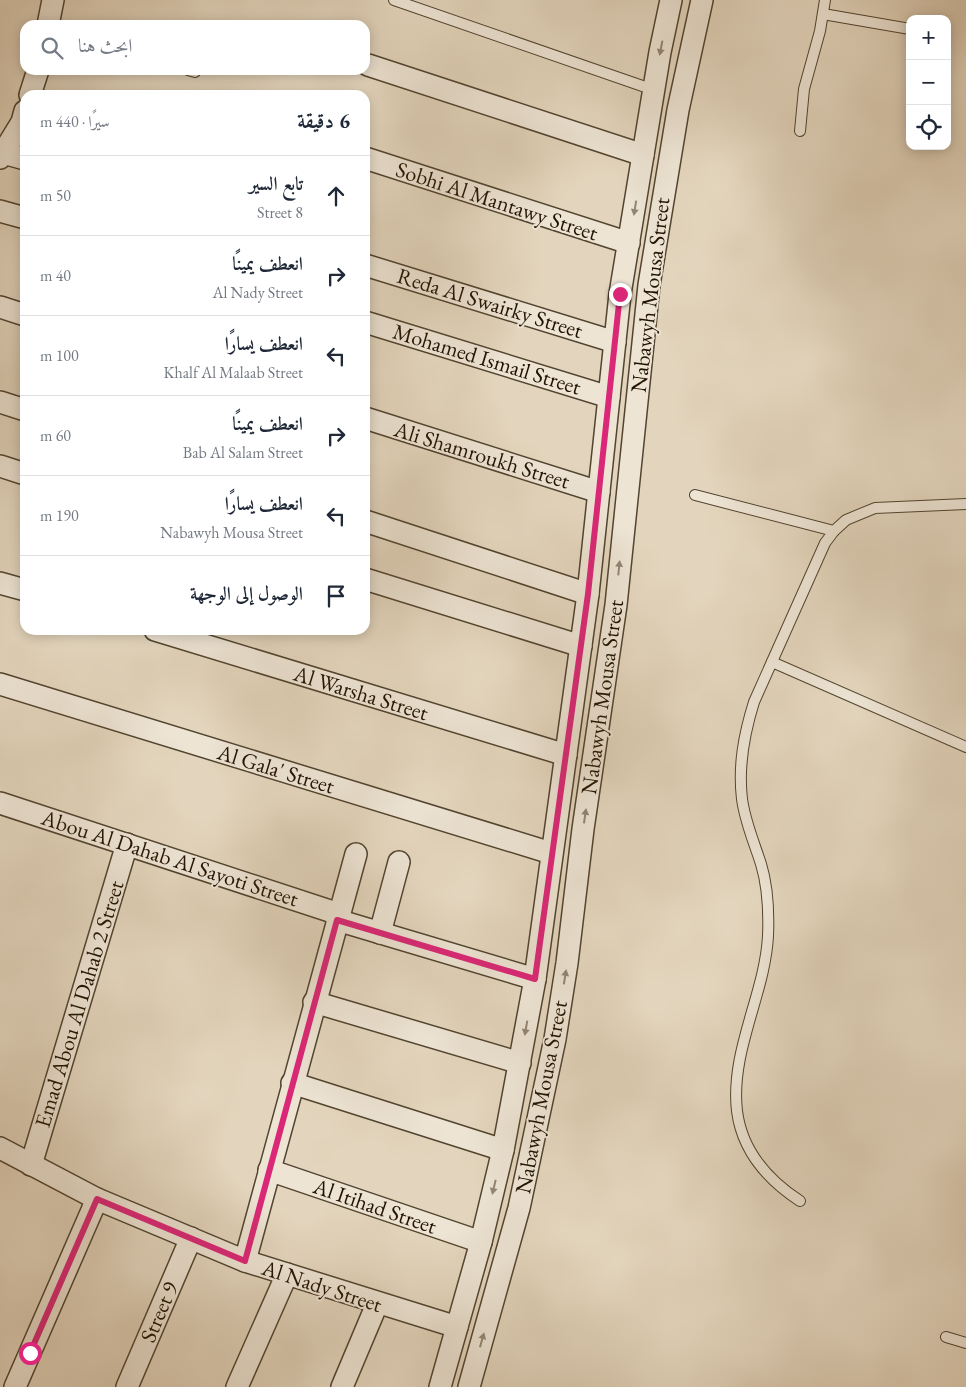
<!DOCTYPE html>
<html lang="ar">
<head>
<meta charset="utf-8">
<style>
	:root { --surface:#fff; --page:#f2f2f3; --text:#1f2937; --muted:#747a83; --line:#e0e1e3 }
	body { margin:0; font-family:"EB Garamond",Amiri,serif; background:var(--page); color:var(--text); direction:rtl }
	.controls { position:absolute; right:15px; top:15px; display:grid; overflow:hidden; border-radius:10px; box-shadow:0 2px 12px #0003 }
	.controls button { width:45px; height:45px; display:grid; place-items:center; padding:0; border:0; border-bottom:1px solid var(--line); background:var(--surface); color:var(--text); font:25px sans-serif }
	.stop { position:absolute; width:15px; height:15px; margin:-11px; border:4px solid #db2777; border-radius:50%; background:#fff }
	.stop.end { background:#db2777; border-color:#fff; box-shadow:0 1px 5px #0008 }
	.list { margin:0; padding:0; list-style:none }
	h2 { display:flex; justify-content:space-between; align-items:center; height:65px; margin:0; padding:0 20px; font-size:21px }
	h2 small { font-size:16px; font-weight:400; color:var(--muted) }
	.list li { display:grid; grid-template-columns:32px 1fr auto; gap:15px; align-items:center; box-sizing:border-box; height:80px; padding:0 20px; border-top:1px solid var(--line) }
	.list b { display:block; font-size:19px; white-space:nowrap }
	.list p { margin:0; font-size:16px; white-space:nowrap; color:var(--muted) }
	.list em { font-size:16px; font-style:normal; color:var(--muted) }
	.icon { flex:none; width:28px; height:28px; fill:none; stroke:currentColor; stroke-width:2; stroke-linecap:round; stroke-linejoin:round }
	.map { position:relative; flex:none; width:966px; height:1387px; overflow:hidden; direction:ltr }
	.search { position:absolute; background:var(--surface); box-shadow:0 2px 12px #0003; left:20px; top:20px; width:350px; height:55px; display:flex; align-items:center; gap:12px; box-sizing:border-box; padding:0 18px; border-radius:15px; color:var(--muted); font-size:19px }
	.panel { position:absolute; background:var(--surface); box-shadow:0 2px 12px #0003; left:20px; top:90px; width:350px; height:545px; border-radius:15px; direction:rtl }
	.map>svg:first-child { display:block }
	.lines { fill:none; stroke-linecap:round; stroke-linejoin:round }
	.lane-casing { stroke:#52442f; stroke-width:12 }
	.street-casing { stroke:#52442f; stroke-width:24 }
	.lane { stroke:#ede4d4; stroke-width:10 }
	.street { stroke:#ede4d4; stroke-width:21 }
	.oneway { fill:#928675 }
	.route { stroke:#db2777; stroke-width:6 }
	.labels { text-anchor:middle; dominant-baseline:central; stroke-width:4; stroke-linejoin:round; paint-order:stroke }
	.street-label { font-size:22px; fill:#221300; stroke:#ede4d4 }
</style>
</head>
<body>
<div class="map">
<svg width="966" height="1387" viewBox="0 0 966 1387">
	<rect width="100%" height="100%" fill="#e3d5bd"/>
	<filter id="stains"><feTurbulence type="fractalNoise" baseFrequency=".004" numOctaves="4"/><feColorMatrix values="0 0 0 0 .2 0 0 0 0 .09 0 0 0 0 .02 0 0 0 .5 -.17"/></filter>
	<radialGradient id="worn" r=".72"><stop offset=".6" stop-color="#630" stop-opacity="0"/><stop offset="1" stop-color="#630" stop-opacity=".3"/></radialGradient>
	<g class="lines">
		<!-- lane casing -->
		<g class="lane-casing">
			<g id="lane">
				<path d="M394,0L654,90"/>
				<path d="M823,14L910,29"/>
				<path d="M188,70L195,72"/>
				<path d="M800,131L804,89L820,31L825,0"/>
				<path d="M695,495L834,531"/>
				<path d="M772,662L966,747"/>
				<path d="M800,1201C768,1180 742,1151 737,1111C730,1051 765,994 768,936C769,912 768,887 761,864C754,842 745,822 742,799C738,765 744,734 754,702L825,543L834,531L846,520L875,508L966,504"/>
				<path d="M946,1337L966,1343"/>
			</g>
		</g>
		<!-- street casing -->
		<g class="street-casing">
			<g id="street">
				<path d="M48,25L53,0"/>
				<path d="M368,65L643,155"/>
				<path d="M30,95L38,70"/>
				<path d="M3,153L25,159"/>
				<path d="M0,158L22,122L25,111"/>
				<path d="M365,158L629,243"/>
				<path d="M0,211L25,218"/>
				<path d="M365,265L615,342"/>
				<path d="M0,307L25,315"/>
				<path d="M365,322L609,397"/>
				<path d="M0,402L25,410"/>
				<path d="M365,418L599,492"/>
				<path d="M0,466L25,474"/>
				<path d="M365,521L588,594"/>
				<path d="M365,579L581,646"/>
				<path d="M0,583L25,590"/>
				<path d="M155,630L566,755"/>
				<path d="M0,684L551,853"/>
				<path d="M0,803L339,914"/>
				<path d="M337,920L535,979"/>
				<path d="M380,933L399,862"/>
				<path d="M314,1002L520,1063"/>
				<path d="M292,1083L503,1150"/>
				<path d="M0,1148L97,1199L245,1261L457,1327"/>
				<path d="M31,1165L127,844"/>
				<path d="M269,1170L481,1242"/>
				<path d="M245,1261L356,854"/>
				<path d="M15,1387L97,1199"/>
				<path d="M127,1387L191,1238"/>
				<path d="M237,1387L287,1274"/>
				<path d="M342,1387L377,1304"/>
				<path d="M440,1387L481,1242L503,1150L535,979L588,594L620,294L660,52L671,0"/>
				<path d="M469,1387L519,1208L555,1039L567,963L583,829L616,605L649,285L678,110L702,0"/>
			</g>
		</g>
		<!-- lane -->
		<use href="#lane" class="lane"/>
		<!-- street -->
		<use href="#street" class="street"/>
	</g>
	<!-- one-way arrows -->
	<defs><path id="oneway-solid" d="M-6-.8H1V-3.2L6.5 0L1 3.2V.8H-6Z" transform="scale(1.25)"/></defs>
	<g class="oneway">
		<use href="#oneway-solid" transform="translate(661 48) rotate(101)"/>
		<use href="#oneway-solid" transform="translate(635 208) rotate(99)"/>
		<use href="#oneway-solid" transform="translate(619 568) rotate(-84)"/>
		<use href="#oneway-solid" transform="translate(585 816) rotate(-82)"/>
		<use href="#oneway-solid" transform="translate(565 977) rotate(-81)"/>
		<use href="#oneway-solid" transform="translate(526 1028) rotate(100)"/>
		<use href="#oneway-solid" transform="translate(494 1187) rotate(103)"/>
		<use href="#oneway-solid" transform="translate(482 1340) rotate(-74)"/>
	</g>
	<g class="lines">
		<!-- route -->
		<path class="route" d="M30,1353L97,1199L245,1261L337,920L535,979L588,594L620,294"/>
	</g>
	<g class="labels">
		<!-- street labels -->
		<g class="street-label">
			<text transform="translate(497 201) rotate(18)">Sobhi Al Mantawy Street</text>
			<text transform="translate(650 295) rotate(-83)">Nabawyh Mousa Street</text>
			<text transform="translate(490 303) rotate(17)">Reda Al Swairky Street</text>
			<text transform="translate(487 359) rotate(17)">Mohamed Ismail Street</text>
			<text transform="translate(482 455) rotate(17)">Ali Shamroukh Street</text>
			<text transform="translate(361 693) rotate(17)">Al Warsha Street</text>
			<text transform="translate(602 697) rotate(-82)">Nabawyh Mousa Street</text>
			<text transform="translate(276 769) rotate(17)">Al Gala' Street</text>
			<text transform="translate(170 858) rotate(18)">Abou Al Dahab Al Sayoti Street</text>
			<text transform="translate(79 1004) rotate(-73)">Emad Abou Al Dahab 2 Street</text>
			<text transform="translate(541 1097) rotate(-79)">Nabawyh Mousa Street</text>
			<text transform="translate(375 1206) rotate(19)">Al Itihad Street</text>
			<text transform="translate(322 1286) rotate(18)">Al Nady Street</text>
			<text transform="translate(159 1312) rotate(-67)">Street 9</text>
		</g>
	</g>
	<rect width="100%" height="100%" filter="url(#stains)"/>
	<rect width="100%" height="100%" fill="url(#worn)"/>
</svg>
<div class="controls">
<button>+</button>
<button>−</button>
<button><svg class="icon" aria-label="locate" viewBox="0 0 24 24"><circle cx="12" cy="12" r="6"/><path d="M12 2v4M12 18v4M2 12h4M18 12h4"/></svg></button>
</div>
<div class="stop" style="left:30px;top:1353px"></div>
<div class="stop end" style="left:620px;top:294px"></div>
<div class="search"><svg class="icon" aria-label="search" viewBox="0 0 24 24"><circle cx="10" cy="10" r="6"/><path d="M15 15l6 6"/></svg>ابحث هنا</div>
<section class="panel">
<h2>6 دقيقة<small>سيرًا · 440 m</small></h2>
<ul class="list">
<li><svg class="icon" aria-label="ahead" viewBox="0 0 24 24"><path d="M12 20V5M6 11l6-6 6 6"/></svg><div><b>تابع السير</b><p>Street 8</p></div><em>50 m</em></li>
<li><svg class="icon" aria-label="right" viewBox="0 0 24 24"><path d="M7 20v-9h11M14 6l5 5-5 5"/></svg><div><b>انعطف يمينًا</b><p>Al Nady Street</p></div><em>40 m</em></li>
<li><svg class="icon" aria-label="left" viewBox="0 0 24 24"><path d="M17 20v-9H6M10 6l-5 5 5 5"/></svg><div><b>انعطف يسارًا</b><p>Khalf Al Malaab Street</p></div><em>100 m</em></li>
<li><svg class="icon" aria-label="right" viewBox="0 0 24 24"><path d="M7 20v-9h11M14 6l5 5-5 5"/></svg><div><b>انعطف يمينًا</b><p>Bab Al Salam Street</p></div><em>60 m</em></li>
<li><svg class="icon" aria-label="left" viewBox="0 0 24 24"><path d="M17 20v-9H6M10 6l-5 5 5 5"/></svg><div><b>انعطف يسارًا</b><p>Nabawyh Mousa Street</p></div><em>190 m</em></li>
<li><svg class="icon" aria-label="arrive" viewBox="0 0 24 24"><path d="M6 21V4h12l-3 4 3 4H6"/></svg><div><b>الوصول إلى الوجهة</b></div></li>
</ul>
</section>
</div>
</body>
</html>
